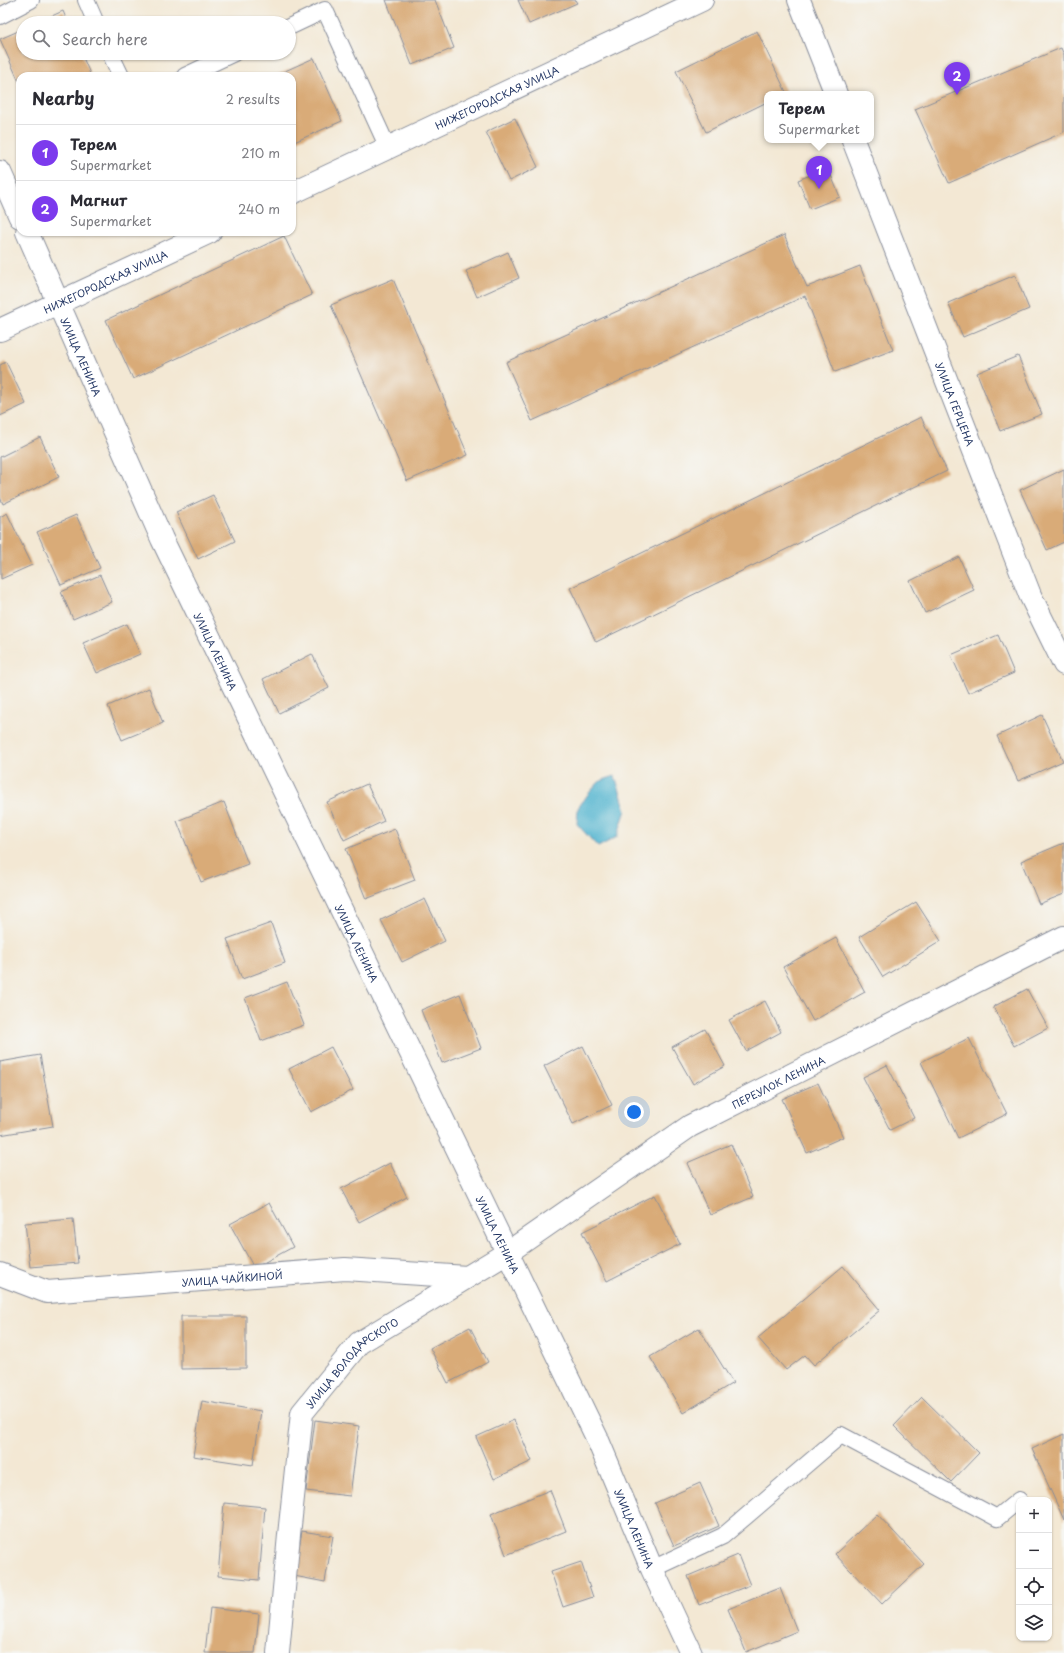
<!DOCTYPE html>
<html lang="en">
<head>
<meta charset="utf-8">
<style>
	:root { --surface:#fff; --page:#f7f7f7; --text:#2b2b33; --muted:#7c7c81; --line:#e1e1e2; --accent:#7c3aed }
	body { margin:0; font-family:"Playpen Sans",sans-serif; background:var(--page); color:var(--text) }
	.controls { position:absolute; right:12px; bottom:12px; display:grid; overflow:hidden; border-radius:8px; box-shadow:0 1px 3px #0004 }
	.controls button { width:36px; height:36px; display:grid; place-items:center; padding:0; border:0; border-bottom:1px solid var(--line); background:var(--surface); color:var(--text); font:20px sans-serif }
	.you { position:absolute; left:634px; top:1112px; width:14px; height:14px; margin:-10px; border:3px solid #fff; border-radius:50%; background:#1a73e8; box-shadow:0 0 0 6px #1a73e833 }
	.badge { display:grid; place-items:center; width:26px; height:26px; border-radius:50%; background:var(--accent); color:#fff; font-size:13px; font-weight:700 }
	.pin { position:absolute; translate:-50% -33px; filter:drop-shadow(0 1px 2px #0008) }
	.pin::after { content:''; position:absolute; top:21px; width:14px; height:12px; background:inherit; clip-path:polygon(0 0,100% 0,50% 100%) }
	.popup { position:absolute; left:764px; top:91px; width:110px; height:52px; box-sizing:border-box; display:grid; place-content:center; border-radius:8px; background:var(--surface); filter:drop-shadow(0 1px 3px #0005); font-size:13px; white-space:nowrap; color:var(--muted) }
	.popup b { font-size:15px; color:var(--text) }
	.popup::after { content:''; position:absolute; left:50%; top:100%; margin-left:-8px; border:8px solid transparent; border-top-color:var(--surface) }
	.list { margin:0; padding:0; list-style:none }
	h2 { display:flex; justify-content:space-between; align-items:center; height:52px; margin:0; padding:0 16px; font-size:17px }
	h2 small { font-size:13px; font-weight:400; color:var(--muted) }
	.list li { display:grid; grid-template-columns:26px 1fr auto; gap:12px; align-items:center; box-sizing:border-box; height:56px; padding:0 16px; border-top:1px solid var(--line) }
	.list b { display:block; font-size:15px; white-space:nowrap }
	.list p { margin:0; font-size:13px; white-space:nowrap; color:var(--muted) }
	.list em { font-size:13px; font-style:normal; color:var(--muted) }
	.icon { flex:none; width:22px; height:22px; fill:none; stroke:currentColor; stroke-width:2; stroke-linecap:round; stroke-linejoin:round }
	.map { position:relative; flex:none; width:1064px; height:1653px; overflow:hidden }
	.search { position:absolute; background:var(--surface); box-shadow:0 1px 3px #0004; left:16px; top:16px; width:280px; height:44px; display:flex; align-items:center; gap:10px; box-sizing:border-box; padding:0 14px; border-radius:22px; color:var(--muted); font-size:15px }
	.panel { position:absolute; background:var(--surface); box-shadow:0 1px 3px #0004; left:16px; top:72px; width:280px; height:164px; border-radius:12px }
	.map>svg:first-child { display:block }
	.water { fill:#50b3cf; stroke:#367196 }
	.building { fill:#d9ab78 }
	.lines { fill:none; stroke-linecap:round; stroke-linejoin:round }
	.service-casing { stroke:#878c99; stroke-width:18 }
	.minor-casing { stroke:#878c99; stroke-width:24 }
	.tertiary-casing { stroke:#878c99; stroke-width:24 }
	.service { stroke:#fff; stroke-width:16 }
	.minor { stroke:#fff; stroke-width:22 }
	.tertiary { stroke:#fff; stroke-width:22 }
	.labels { text-anchor:middle; dominant-baseline:central; stroke-width:3; stroke-linejoin:round; paint-order:stroke }
	.street-label { font-size:10px; fill:#1b2f5e; stroke:#f6f6f2 }
</style>
</head>
<body>
<div class="map">
<svg width="1064" height="1653" viewBox="0 0 1064 1653">
	<rect width="100%" height="100%" fill="#f6f6f2"/>
	<filter id="ink" filterUnits="userSpaceOnUse"><feTurbulence type="fractalNoise" baseFrequency=".025" numOctaves="2"/><feDisplacementMap in="SourceGraphic" scale="8" xChannelSelector="R" yChannelSelector="G"/><feConvolveMatrix kernelMatrix="1 2 1 2 8 2 1 2 1" color-interpolation-filters="sRGB"/></filter>
	<filter id="wash" filterUnits="userSpaceOnUse"><feTurbulence type="fractalNoise" baseFrequency=".012" numOctaves="4" result="noise"/><feDisplacementMap in="SourceGraphic" scale="16" xChannelSelector="R" yChannelSelector="G"/><feGaussianBlur stdDeviation="0.9" result="paint"/><feColorMatrix in="noise" values="0 0 0 0 0 0 0 0 0 0 0 0 0 0 0 0 0 1.4 0 .05"/><feComposite in="paint" operator="in"/></filter>
	<g filter="url(#wash)">
		<rect width="100%" height="100%" fill="#f3e8d4"/>
		<!-- water -->
		<path class="water" d="M615,776L626,810L617,837L598,847L577,824L578,808L589,793L600,781Z"/>
		<g id="blocks">
			<!-- building -->
			<g class="building">
				<path d="M386,0H435L454,48L412,65Z"/>
				<path d="M518,0H575L577,3L529,24Z"/>
				<path d="M63,11L68,23H36Z"/>
				<path d="M23,29V53H81L91,76H20V84L0,39Z"/>
				<path d="M757,31L786,92L782,94H767V102L706,132L676,71Z"/>
				<path d="M1061,48L1064,55V132L949,183L915,109Z"/>
				<path d="M314,58L342,121L292,143V76H274Z"/>
				<path d="M515,118L538,167L509,181L486,132Z"/>
				<path d="M828,168L840,197L810,209L798,180Z"/>
				<path d="M784,235L807,287L860,266L893,350L835,372L805,296L532,421L506,362Z"/>
				<path d="M284,236L312,295L133,379L106,320Z"/>
				<path d="M508,252L519,278L477,297L466,271Z"/>
				<path d="M1015,275L1029,309L963,337L948,303Z"/>
				<path d="M393,279L468,455L407,481L331,305Z"/>
				<path d="M1018,356L1042,414L1000,431L977,373Z"/>
				<path d="M6,362L26,404L0,416V365Z"/>
				<path d="M921,417L947,471L596,642L570,588Z"/>
				<path d="M40,437L59,477L3,504L0,497V457Z"/>
				<path d="M1064,469V542L1047,550L1020,490Z"/>
				<path d="M213,495L235,541L198,559L176,512Z"/>
				<path d="M7,513L32,565L1,579L0,517Z"/>
				<path d="M76,515L100,568L61,585L37,532Z"/>
				<path d="M959,557L974,590L925,613L910,581Z"/>
				<path d="M100,575L112,602L73,619L61,592Z"/>
				<path d="M127,624L140,654L97,673L83,643Z"/>
				<path d="M998,635L1014,673L968,693L951,655Z"/>
				<path d="M312,654L329,688L279,713L263,679Z"/>
				<path d="M149,688L163,723L122,740L108,706Z"/>
				<path d="M1042,715L1063,761L1018,781L997,736Z"/>
				<path d="M367,784L384,821L344,840L327,802Z"/>
				<path d="M224,802L248,864L201,882L177,821Z"/>
				<path d="M395,829L415,880L366,899L346,849Z"/>
				<path d="M1064,843V894L1039,904L1021,861Z"/>
				<path d="M425,899L445,941L402,962L381,920Z"/>
				<path d="M916,902L941,941L883,977L859,937Z"/>
				<path d="M271,923L285,963L242,979L227,939Z"/>
				<path d="M836,938L865,992L813,1021L783,967Z"/>
				<path d="M287,982L304,1025L261,1041L245,998Z"/>
				<path d="M1027,989L1048,1028L1014,1046L993,1007Z"/>
				<path d="M460,994L481,1048L442,1063L421,1010Z"/>
				<path d="M765,1001L781,1032L746,1051L729,1020Z"/>
				<path d="M705,1029L725,1066L693,1084L672,1047Z"/>
				<path d="M969,1038L1007,1114L958,1138L921,1062Z"/>
				<path d="M583,1046L612,1105L573,1124L544,1066Z"/>
				<path d="M331,1047L353,1090L311,1112L289,1069Z"/>
				<path d="M40,1055L53,1126L0,1135V1062Z"/>
				<path d="M887,1065L914,1118L890,1130L863,1077Z"/>
				<path d="M818,1083L843,1137L807,1153L782,1099Z"/>
				<path d="M731,1144L753,1197L710,1215L687,1163Z"/>
				<path d="M390,1163L407,1197L359,1222L341,1189Z"/>
				<path d="M655,1195L680,1244L607,1281L582,1232Z"/>
				<path d="M269,1203L293,1247L254,1268L230,1224Z"/>
				<path d="M73,1219L78,1263L30,1267L25,1223Z"/>
				<path d="M843,1266L880,1310L814,1365L805,1355L786,1370L758,1338Z"/>
				<path d="M181,1316H246V1368L181,1369Z"/>
				<path d="M470,1327L488,1362L448,1383L430,1348Z"/>
				<path d="M699,1328L733,1383L683,1413L650,1357Z"/>
				<path d="M922,1397L979,1453L951,1482L894,1426Z"/>
				<path d="M202,1401L261,1411L253,1465L193,1456Z"/>
				<path d="M315,1420L359,1426L350,1496L306,1491Z"/>
				<path d="M514,1420L532,1461L494,1479L476,1437Z"/>
				<path d="M1064,1434V1520L1032,1449Z"/>
				<path d="M700,1483L719,1526L674,1546L655,1503Z"/>
				<path d="M550,1490L566,1531L506,1555L491,1514Z"/>
				<path d="M224,1503L265,1507L259,1580L218,1576Z"/>
				<path d="M877,1514L924,1564L882,1604L835,1554Z"/>
				<path d="M302,1531L333,1536L325,1582L294,1576Z"/>
				<path d="M738,1555L750,1585L699,1605L688,1576Z"/>
				<path d="M581,1562L593,1597L563,1607L551,1572Z"/>
				<path d="M780,1588L797,1631L746,1652L728,1609Z"/>
				<path d="M210,1608L259,1614L255,1653H205Z"/>
			</g>
		</g>
	</g>
	<g filter="url(#ink)">
		<use href="#blocks" fill-opacity="0" stroke="#878c99" stroke-width="1"/>
		<g class="lines">
			<!-- service casing -->
			<g class="service-casing">
				<g id="service">
					<path d="M86,0L96,23"/>
					<path d="M0,16L31,0"/>
					<path d="M289,27L325,10L388,148"/>
					<path d="M110,53L121,76"/>
					<path d="M185,76L234,53"/>
					<path d="M652,1569L723,1536L841,1435L997,1518L1019,1500"/>
				</g>
			</g>
			<!-- minor casing -->
			<g class="minor-casing">
				<g id="minor">
					<path d="M799,0L836,94"/>
					<path id="s1" d="M853,140L1030,595L1064,664"/>
					<path id="s2" d="M292,193L702,0"/>
					<path id="s3" d="M0,330L210,232"/>
					<path id="s4" d="M0,1274L47,1292L345,1269L467,1277"/>
					<path id="s5" d="M278,1653L289,1535L302,1413L359,1343L507,1253L690,1126L1064,937"/>
				</g>
			</g>
			<!-- tertiary casing -->
			<g class="tertiary-casing">
				<g id="tertiary">
					<path d="M0,172L20,217"/>
					<path id="s6" d="M27,232L162,539L597,1438L652,1569L691,1653"/>
				</g>
			</g>
			<!-- service -->
			<use href="#service" class="service"/>
			<!-- minor -->
			<use href="#minor" class="minor"/>
			<!-- tertiary -->
			<use href="#tertiary" class="tertiary"/>
		</g>
	</g>
	<g class="labels">
		<!-- street labels -->
		<g class="street-label">
			<text stroke="none"><textPath href="#s2" startOffset="226">НИЖЕГОРОДСКАЯ УЛИЦА</textPath></text>
			<text stroke="none"><textPath href="#s3" startOffset="116">НИЖЕГОРОДСКАЯ УЛИЦА</textPath></text>
			<text stroke="none"><textPath href="#s6" startOffset="136">УЛИЦА ЛЕНИНА</textPath></text>
			<text stroke="none"><textPath href="#s1" startOffset="283">УЛИЦА ГЕРЦЕНА</textPath></text>
			<text stroke="none"><textPath href="#s6" startOffset="460">УЛИЦА ЛЕНИНА</textPath></text>
			<text stroke="none"><textPath href="#s6" startOffset="784">УЛИЦА ЛЕНИНА</textPath></text>
			<text stroke="none"><textPath href="#s5" startOffset="826">ПЕРЕУЛОК ЛЕНИНА</textPath></text>
			<text stroke="none"><textPath href="#s6" startOffset="1108">УЛИЦА ЛЕНИНА</textPath></text>
			<text stroke="none"><textPath href="#s4" startOffset="236">УЛИЦА ЧАЙКИНОЙ</textPath></text>
			<text stroke="none"><textPath href="#s5" startOffset="313">УЛИЦА ВОЛОДАРСКОГО</textPath></text>
			<text stroke="none"><textPath href="#s6" startOffset="1432">УЛИЦА ЛЕНИНА</textPath></text>
		</g>
	</g>
</svg>
<div class="controls">
<button>+</button>
<button>−</button>
<button><svg class="icon" aria-label="locate" viewBox="0 0 24 24"><circle cx="12" cy="12" r="6"/><path d="M12 2v4M12 18v4M2 12h4M18 12h4"/></svg></button>
<button><svg class="icon" aria-label="layers" viewBox="0 0 24 24"><path d="M12 4l9 5-9 5-9-5zM3 14l9 5 9-5"/></svg></button>
</div>
<div class="you"></div>
<div class="pin badge" style="left:819px;top:189px">1</div>
<div class="popup"><b>Терем</b>Supermarket</div>
<div class="pin badge" style="left:957px;top:95px">2</div>
<div class="search"><svg class="icon" aria-label="search" viewBox="0 0 24 24"><circle cx="10" cy="10" r="6"/><path d="M15 15l6 6"/></svg>Search here</div>
<section class="panel">
<h2>Nearby<small>2 results</small></h2>
<ul class="list">
<li><span class="badge">1</span><div><b>Терем</b><p>Supermarket</p></div><em>210 m</em></li>
<li><span class="badge">2</span><div><b>Магнит</b><p>Supermarket</p></div><em>240 m</em></li>
</ul>
</section>
</div>
</body>
</html>
